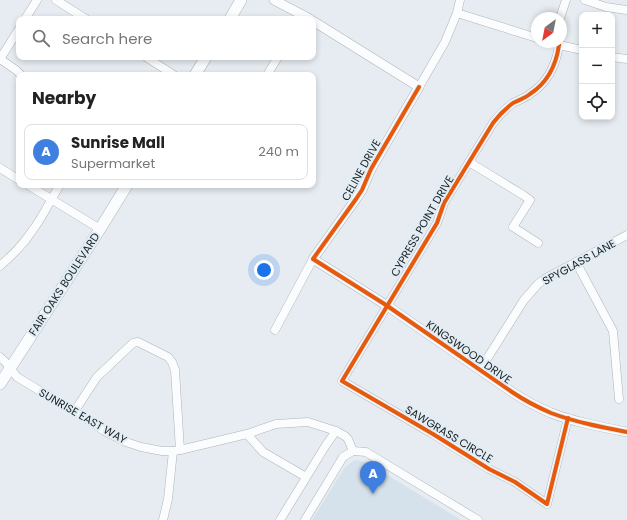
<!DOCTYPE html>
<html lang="en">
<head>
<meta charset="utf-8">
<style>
	:root { --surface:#fff; --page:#f2f2f2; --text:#222; --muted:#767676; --line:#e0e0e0; --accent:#111827 }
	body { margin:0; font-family:Poppins,sans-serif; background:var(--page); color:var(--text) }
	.controls { position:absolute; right:12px; top:12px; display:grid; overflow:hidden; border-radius:8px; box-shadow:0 2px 6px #0003 }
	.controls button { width:36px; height:36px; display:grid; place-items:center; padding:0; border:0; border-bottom:1px solid var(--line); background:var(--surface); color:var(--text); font:20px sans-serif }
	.compass { position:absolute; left:531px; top:12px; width:36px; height:36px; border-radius:50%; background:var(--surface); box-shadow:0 2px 6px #0003; rotate:212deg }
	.you { position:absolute; left:264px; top:270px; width:14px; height:14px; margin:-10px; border:3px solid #fff; border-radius:50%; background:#1a73e8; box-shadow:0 0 0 6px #1a73e833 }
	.badge { display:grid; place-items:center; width:26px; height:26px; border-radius:50%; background:var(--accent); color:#fff; font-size:13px; font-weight:700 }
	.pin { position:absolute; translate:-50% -33px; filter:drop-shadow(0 1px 2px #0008) }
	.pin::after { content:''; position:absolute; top:21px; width:14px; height:12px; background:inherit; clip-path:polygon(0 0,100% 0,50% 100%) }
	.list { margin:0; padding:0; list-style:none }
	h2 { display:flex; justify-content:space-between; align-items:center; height:52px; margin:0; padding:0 16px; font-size:17px }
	h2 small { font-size:13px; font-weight:400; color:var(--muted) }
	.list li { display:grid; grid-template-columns:26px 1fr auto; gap:12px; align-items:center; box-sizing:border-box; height:56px; margin:0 8px 8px; padding:0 8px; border:1px solid var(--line); border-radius:8px }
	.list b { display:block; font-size:15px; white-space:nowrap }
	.list p { margin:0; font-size:13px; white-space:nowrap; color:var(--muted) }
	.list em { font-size:13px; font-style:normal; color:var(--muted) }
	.icon { flex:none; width:22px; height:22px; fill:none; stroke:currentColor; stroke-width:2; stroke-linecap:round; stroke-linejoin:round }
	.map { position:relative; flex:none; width:627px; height:520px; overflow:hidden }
	.search { position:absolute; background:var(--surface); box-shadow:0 2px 6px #0003; left:16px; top:16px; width:300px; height:44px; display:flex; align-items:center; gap:10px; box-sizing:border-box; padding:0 14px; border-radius:8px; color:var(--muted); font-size:15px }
	.panel { position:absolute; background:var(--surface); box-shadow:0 2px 6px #0003; left:16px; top:72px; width:300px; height:116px; border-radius:8px }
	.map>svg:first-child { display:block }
	.built { fill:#d5e2eb }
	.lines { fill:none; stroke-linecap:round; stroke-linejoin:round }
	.minor-casing { stroke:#b0b4b8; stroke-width:9 }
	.tertiary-casing { stroke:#b0b4b8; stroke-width:10 }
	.secondary-casing { stroke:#b0b4b8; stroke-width:12 }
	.minor { stroke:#fbfcfd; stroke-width:8 }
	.tertiary { stroke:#fbfcfd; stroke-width:9 }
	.secondary { stroke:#fbfcfd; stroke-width:11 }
	.cycleway-casing { stroke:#e1edf5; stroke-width:6 }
	.cycleway { stroke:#e8590c; stroke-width:4 }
	.labels { text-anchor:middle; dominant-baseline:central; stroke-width:4; stroke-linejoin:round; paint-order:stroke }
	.street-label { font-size:11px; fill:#1b1f22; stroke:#e1edf5 }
</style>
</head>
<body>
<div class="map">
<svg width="627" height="520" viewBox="0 0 627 520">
	<rect width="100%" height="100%" fill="#e6ecf1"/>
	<!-- built -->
	<path class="built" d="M355,460L366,462L461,520H312L345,467Z"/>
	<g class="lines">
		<!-- minor casing -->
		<g class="minor-casing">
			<g id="minor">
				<path d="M56,0L86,19"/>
				<path d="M585,0L606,7L627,10"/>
				<path d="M457,13L537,38"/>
				<path d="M560,18L566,0"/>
				<path d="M25,19L37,0"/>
				<path d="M549,42L559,45L582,50"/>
				<path d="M559,45C556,66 547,83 530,94C525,98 519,100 513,103C505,109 499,115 493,123L444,203L437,223L342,381L433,434L489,469L515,482L547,504L568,418"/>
				<path d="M146,57L174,75"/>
				<path d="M612,57L627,59"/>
				<path d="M0,59L19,29"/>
				<path d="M0,59L16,70L21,75"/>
				<path d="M267,75L278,57"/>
				<path d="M419,87L445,42L457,13L460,0"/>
				<path d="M469,162L523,195L530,200L513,227L538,243"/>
				<path d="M0,168L19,180"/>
				<path d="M28,185L100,229"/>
				<path d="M576,262L613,331L619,399"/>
				<path d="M0,266C12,255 23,245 32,231C43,217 50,200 60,185"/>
				<path d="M275,330L313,259"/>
				<path d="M0,357C6,361 12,371 17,377L95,424L104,431L126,442L141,447L162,451H173L180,450L247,434L276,424L308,422L336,431L345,436L348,439L353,451"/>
				<path d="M480,370L524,300L538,284L546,278L627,235"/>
				<path d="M74,412L97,377L133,343L138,342L168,357L172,362L175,370L180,450"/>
				<path d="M247,434L263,452L306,477"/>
				<path d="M163,520L168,499L173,451"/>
				<path d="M280,520L326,445L336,431"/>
				<path d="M305,520L343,457L353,451L366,452L478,520"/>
			</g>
		</g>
		<!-- tertiary casing -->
		<g class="tertiary-casing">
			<g id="tertiary">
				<path d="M274,0L310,19"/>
				<path d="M313,21L419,87L371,169L362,190L356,199L313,259L386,305L512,392C524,400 537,407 551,413C575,422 601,427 627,432"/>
			</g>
		</g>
		<!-- secondary casing -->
		<g class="secondary-casing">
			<g id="secondary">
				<path d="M230,19L241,0"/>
				<path d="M195,75L206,57"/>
				<path d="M0,384L100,229L127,185"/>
			</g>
		</g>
		<!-- minor -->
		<use href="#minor" class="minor"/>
		<!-- tertiary -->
		<use href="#tertiary" class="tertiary"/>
		<!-- secondary -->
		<use href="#secondary" class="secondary"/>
		<!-- cycleway casing -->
		<g class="cycleway-casing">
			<g id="cycleway">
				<path d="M559,45C556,66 547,83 530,94C525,98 519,100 513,103C505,109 499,115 493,123L444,203L437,223L342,381L433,434L489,469L515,482L547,504L568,418"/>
				<path d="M419,87L371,169L362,190L356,199L313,259L386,305L512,392C524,400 537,407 551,413C575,422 601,427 627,432"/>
			</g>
		</g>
		<!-- cycleway -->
		<use href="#cycleway" class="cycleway"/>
	</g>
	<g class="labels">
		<!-- street labels -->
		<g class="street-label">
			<text transform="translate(361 170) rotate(-61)">CELINE DRIVE</text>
			<text transform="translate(422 226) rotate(-60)">CYPRESS POINT DRIVE</text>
			<text transform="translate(579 262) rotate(-29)">SPYGLASS LANE</text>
			<text transform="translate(64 284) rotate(-57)">FAIR OAKS BOULEVARD</text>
			<text transform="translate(469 352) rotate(35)">KINGSWOOD DRIVE</text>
			<text transform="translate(83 416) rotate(30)">SUNRISE EAST WAY</text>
			<text transform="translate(449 434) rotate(31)">SAWGRASS CIRCLE</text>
		</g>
	</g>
</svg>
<div class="controls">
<button>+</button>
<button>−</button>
<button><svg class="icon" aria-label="locate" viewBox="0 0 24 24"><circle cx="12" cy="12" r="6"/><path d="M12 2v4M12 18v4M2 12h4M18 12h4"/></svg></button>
</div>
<svg class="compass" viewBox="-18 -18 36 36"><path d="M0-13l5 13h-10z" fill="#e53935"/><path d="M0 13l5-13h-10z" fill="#767676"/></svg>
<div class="you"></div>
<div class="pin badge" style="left:373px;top:494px;background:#3f7fe0">A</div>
<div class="search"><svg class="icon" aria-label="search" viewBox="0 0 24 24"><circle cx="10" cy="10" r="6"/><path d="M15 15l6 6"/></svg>Search here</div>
<section class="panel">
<h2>Nearby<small></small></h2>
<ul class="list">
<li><span class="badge" style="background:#3f7fe0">A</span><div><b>Sunrise Mall</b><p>Supermarket</p></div><em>240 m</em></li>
</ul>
</section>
</div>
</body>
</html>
